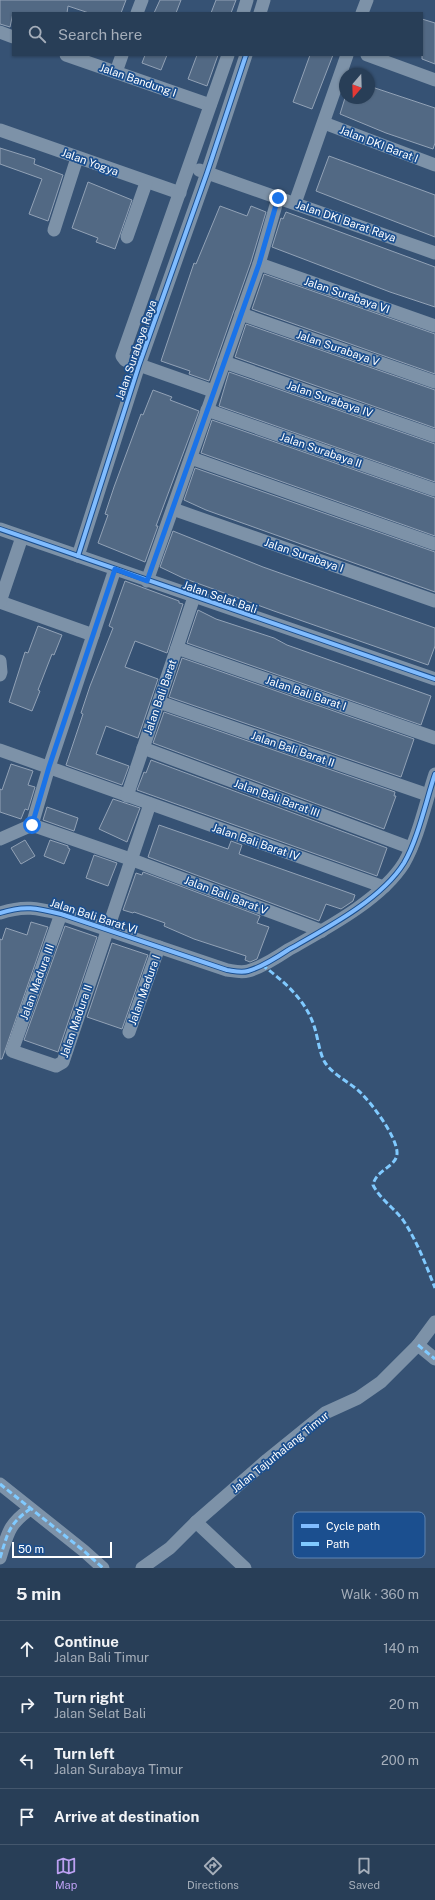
<!DOCTYPE html>
<html lang="en">
<head>
<meta charset="utf-8">
<style>
	:root { --surface:#283e57; --page:#30455d; --text:#f1f3f6; --muted:#a5aeba; --line:#44576d; --accent:#bca0f2 }
	body { margin:0; font-family:"Public Sans",sans-serif; background:var(--page); color:var(--text) }
	.compass { position:absolute; left:339px; top:68px; width:36px; height:36px; border-radius:50%; background:var(--surface); box-shadow:0 1px 3px #0004; rotate:199deg }
	.scale { position:absolute; left:12px; bottom:10px; width:100px; box-sizing:border-box; padding-left:4px; border:2px solid #fff; border-top:0; font-size:11px; line-height:14px; white-space:nowrap; color:#fff; -webkit-text-stroke:3px #1b4f8f; paint-order:stroke }
	.stop { position:absolute; width:12px; height:12px; margin:-9px; border:3px solid #1a73e8; border-radius:50%; background:#fff }
	.stop.end { background:#1a73e8; border-color:#fff; box-shadow:0 1px 4px #0008 }
	.list { margin:0; padding:0; list-style:none }
	h2 { display:flex; justify-content:space-between; align-items:center; height:52px; margin:0; padding:0 16px; font-size:17px }
	h2 small { font-size:13px; font-weight:400; color:var(--muted) }
	.list li { display:grid; grid-template-columns:26px 1fr auto; gap:12px; align-items:center; box-sizing:border-box; height:56px; padding:0 16px; border-top:1px solid var(--line) }
	.list b { display:block; font-size:15px; white-space:nowrap }
	.list p { margin:0; font-size:13px; white-space:nowrap; color:var(--muted) }
	.list em { font-size:13px; font-style:normal; color:var(--muted) }
	.icon { flex:none; width:22px; height:22px; fill:none; stroke:currentColor; stroke-width:2; stroke-linecap:round; stroke-linejoin:round }
	.map { position:relative; flex:none; width:435px; height:1568px; overflow:hidden }
	.search { position:absolute; background:var(--surface); box-shadow:0 1px 3px #0004; left:12px; right:12px; top:12px; height:44px; display:flex; align-items:center; gap:10px; box-sizing:border-box; padding:0 14px; border-radius:0px; color:var(--muted); font-size:15px }
	.sheet { height:276px; background:var(--surface) }
	nav { display:flex; justify-content:space-around; align-items:center; box-sizing:border-box; height:56px; border-top:1px solid var(--line); background:var(--surface); font-size:11px; color:var(--muted) }
	nav a { display:grid; justify-items:center; gap:2px }
	nav .on { color:var(--accent) }
	.map>svg:first-child { display:block }
	.building { fill:#526984; stroke:#92a2b6 }
	.lines { fill:none; stroke-linecap:round; stroke-linejoin:round }
	.minor { stroke:#7d92a8; stroke-width:13 }
	.quiet { stroke:#80caff; stroke-width:3; stroke-dasharray:6 3; stroke-linecap:butt }
	.cycleway-casing { stroke:#1b4f8f; stroke-width:6 }
	.cycleway { stroke:#80bcff; stroke-width:4 }
	.route { stroke:#1a73e8; stroke-width:5 }
	.labels { text-anchor:middle; dominant-baseline:central; stroke-width:3.5; stroke-linejoin:round; paint-order:stroke }
	.street-label { font-size:11px; fill:#fff; stroke:#1b4f8f }
	.key { fill:#1b4f8f; stroke:#5f84b1; stroke-width:1 }
	.key-label { font-size:11px; fill:#fff }
</style>
</head>
<body>
<div class="map">
<svg width="435" height="1568" viewBox="0 0 435 1568">
	<rect width="100%" height="100%" fill="#365274"/>
	<!-- building -->
	<g class="building">
		<path d="M0,0H126L121,13H89L68,6L67,13H13L10,27L0,24Z"/>
		<path d="M160,0H181L176,13H154Z"/>
		<path d="M216,0H236L231,13H211Z"/>
		<path d="M422,19L435,23V64L422,59Z"/>
		<path d="M145,55H167L161,70L142,63Z"/>
		<path d="M197,55H218L207,86L188,79Z"/>
		<path d="M310,55H333L312,109L293,102Z"/>
		<path d="M369,86L435,108V143L433,149L386,133L340,114L345,98L359,102L361,98H369Z"/>
		<path d="M0,148L35,159L34,164L63,175L48,221L29,214L42,179L0,164Z"/>
		<path d="M329,156L435,195V237L316,191Z"/>
		<path d="M88,182L132,200L115,249L96,242L98,238L72,228Z"/>
		<path d="M220,206L247,216L251,206L266,212L251,262L209,381L189,374L190,371L161,361L194,263L196,264Z"/>
		<path d="M286,212L435,267V307L390,292L272,247L281,218L283,219Z"/>
		<path d="M264,274L435,334V374L252,309Z"/>
		<path d="M246,324L435,390V428L235,357Z"/>
		<path d="M229,372L435,444V482L219,406Z"/>
		<path d="M153,390L172,397L170,400L199,411L156,526H158L145,562L98,543L108,515L105,514L114,487L141,414L143,415Z"/>
		<path d="M212,420L435,498V536L201,453Z"/>
		<path d="M195,468L435,552V592L206,510L184,500Z"/>
		<path d="M173,531L263,567L435,628V646L428,665L274,611L183,578L160,567Z"/>
		<path d="M125,581L179,601V603L183,604L167,653L135,641L125,667L158,679L138,738L106,726L96,754L129,766L122,785L66,765L83,714L81,713L90,686L113,628L109,626Z"/>
		<path d="M198,610L216,619L274,638L287,645L431,696L421,725L187,643Z"/>
		<path d="M38,626L62,635L54,655L52,654L38,690L40,691L32,711L9,702L25,652L28,653Z"/>
		<path d="M182,658L414,739L401,777L169,697Z"/>
		<path d="M164,712L395,792L394,796H396L384,829L153,743Z"/>
		<path d="M151,760L387,848L377,876L137,790L144,772L146,773Z"/>
		<path d="M11,764L33,771L28,785L35,787L28,810L25,809L21,819L0,812V789L2,790Z"/>
		<path d="M113,799L140,808L127,842L99,829Z"/>
		<path d="M47,807L78,818L74,831L43,820Z"/>
		<path d="M159,825L228,849L231,841L242,845L239,854L355,895L353,901L341,909L326,904L319,921L148,857Z"/>
		<path d="M25,840L35,856L21,864L11,848Z"/>
		<path d="M50,840L68,846V848L70,849L64,864L44,856Z"/>
		<path d="M94,855L117,863L108,886L86,878Z"/>
		<path d="M143,872L260,916L257,923L269,927L257,959L250,962L245,960L246,956L194,939L164,926L165,923L134,912L133,913L123,910L136,873L142,875Z"/>
		<path d="M31,922L48,927L2,1059H0V939L2,940L6,928L27,935Z"/>
		<path d="M65,926L97,937L58,1052L24,1040Z"/>
		<path d="M112,943L148,955L122,1029L87,1017Z"/>
	</g>
	<g class="lines">
		<!-- minor -->
		<g class="minor">
			<path d="M137,13L142,0"/>
			<path d="M243,13L247,0"/>
			<path d="M260,13L264,0"/>
			<path d="M362,13L367,0"/>
			<path d="M0,32L13,37"/>
			<path d="M66,55L210,105"/>
			<path d="M367,55L435,80"/>
			<path d="M116,72L122,55"/>
			<path d="M324,123L435,165"/>
			<path d="M0,130L180,193"/>
			<path d="M199,170L435,253"/>
			<path d="M295,203L347,55"/>
			<path d="M54,230L77,158"/>
			<path d="M127,237L146,183"/>
			<path d="M259,264L435,326"/>
			<path d="M241,314L435,382"/>
			<path d="M224,362L435,436"/>
			<path d="M213,391L125,360L122,356L228,55"/>
			<path d="M207,410L435,490"/>
			<path d="M191,458L435,544"/>
			<path d="M173,509L435,601"/>
			<path d="M0,529L435,679"/>
			<path d="M78,556L139,365L207,173L246,55"/>
			<path d="M147,581L259,264L278,198"/>
			<path d="M0,602L93,635"/>
			<path d="M0,602L22,537"/>
			<path d="M177,648L435,738"/>
			<path d="M0,661L1,672L0,675"/>
			<path d="M159,702L428,795"/>
			<path d="M143,748L411,848"/>
			<path d="M0,750L384,887"/>
			<path d="M127,796L194,597"/>
			<path d="M32,825L49,767L115,569"/>
			<path d="M0,839L32,825L130,859L322,931"/>
			<path d="M0,913C24,905 37,908 61,914L227,970C234,971 241,973 248,971C262,967 276,958 288,950C325,929 381,900 404,863C418,839 426,801 435,774"/>
			<path d="M61,914L12,1051L56,1066L63,1062L150,804"/>
			<path d="M129,1032L159,947"/>
			<path d="M418,1345L435,1359"/>
			<path d="M0,1484L84,1551L103,1568"/>
			<path d="M196,1522L245,1568"/>
			<path d="M0,1558C8,1533 8,1525 30,1509"/>
			<path d="M142,1568L170,1548L196,1522L267,1460L325,1413L358,1398L381,1382L418,1345L435,1322"/>
		</g>
		<!-- quiet -->
		<g class="quiet">
			<path d="M262,965C285,982 307,1001 315,1029C318,1039 320,1056 326,1064C335,1076 351,1083 361,1093C373,1105 396,1136 397,1152C398,1167 376,1169 373,1185C380,1199 394,1208 403,1220C417,1241 426,1265 435,1288"/>
			<path d="M418,1345L435,1359"/>
			<path d="M0,1484L84,1551L103,1568"/>
			<path d="M0,1558C8,1533 8,1525 30,1509"/>
		</g>
		<!-- cycleway casing -->
		<g class="cycleway-casing">
			<g id="cycleway">
				<path d="M0,529L435,679"/>
				<path d="M78,556L139,365L207,173L246,55"/>
				<path d="M0,913C24,905 37,908 61,914L227,970C234,971 241,973 248,971C262,967 276,958 288,950C325,929 381,900 404,863C418,839 426,801 435,774"/>
			</g>
		</g>
		<!-- cycleway -->
		<use href="#cycleway" class="cycleway"/>
	</g>
	<g class="lines">
		<!-- route -->
		<path class="route" d="M32,825L49,767L115,569L147,581L259,264L278,198"/>
	</g>
	<g class="labels">
		<!-- street labels -->
		<g class="street-label">
			<text transform="translate(138 80) rotate(19)">Jalan Bandung I</text>
			<text transform="translate(379 144) rotate(21)">Jalan DKI Barat I</text>
			<text transform="translate(90 162) rotate(20)">Jalan Yogya</text>
			<text transform="translate(346 221) rotate(19)">Jalan DKI Barat Raya</text>
			<text transform="translate(347 295) rotate(19)">Jalan Surabaya VI</text>
			<text transform="translate(338 348) rotate(19)">Jalan Surabaya V</text>
			<text transform="translate(136 350) rotate(-71)">Jalan Surabaya Raya</text>
			<text transform="translate(330 399) rotate(19)">Jalan Surabaya IV</text>
			<text transform="translate(321 450) rotate(19)">Jalan Surabaya II</text>
			<text transform="translate(304 555) rotate(19)">Jalan Surabaya I</text>
			<text transform="translate(220 597) rotate(19)">Jalan Selat Bali</text>
			<text transform="translate(306 693) rotate(19)">Jalan Bali Barat I</text>
			<text transform="translate(160 697) rotate(-71)">Jalan Bali Barat</text>
			<text transform="translate(293 749) rotate(19)">Jalan Bali Barat II</text>
			<text transform="translate(277 798) rotate(20)">Jalan Bali Barat III</text>
			<text transform="translate(256 842) rotate(19)">Jalan Bali Barat IV</text>
			<text transform="translate(226 895) rotate(21)">Jalan Bali Barat V</text>
			<text transform="translate(94 916) rotate(18)">Jalan Bali Barat VI</text>
			<text transform="translate(37 982) rotate(-70)">Jalan Madura III</text>
			<text transform="translate(144 990) rotate(-70)">Jalan Madura I</text>
			<text transform="translate(76 1021) rotate(-71)">Jalan Madura II</text>
			<text transform="translate(280 1452) rotate(-39)">Jalan Tajurhalang Timur</text>
		</g>
	</g>
	<!-- legend -->
	<rect x="293" y="1512" width="132" height="46" rx="6" class="key"/>
	<rect x="301" y="1524" width="18" height="4" fill="#80bcff"/>
	<rect x="301" y="1542" width="18" height="4" fill="#80caff"/>
	<g class="key-label">
		<text x="326" y="1530">Cycle path</text>
		<text x="326" y="1548">Path</text>
	</g>
</svg>
<svg class="compass" viewBox="-18 -18 36 36"><path d="M0-13l5 13h-10z" fill="#e53935"/><path d="M0 13l5-13h-10z" fill="#a5aeba"/></svg>
<div class="scale">50 m</div>
<div class="stop" style="left:32px;top:825px"></div>
<div class="stop end" style="left:278px;top:198px"></div>
<div class="search"><svg class="icon" aria-label="search" viewBox="0 0 24 24"><circle cx="10" cy="10" r="6"/><path d="M15 15l6 6"/></svg>Search here</div>
</div>
<section class="sheet">
<h2>5 min<small>Walk · 360 m</small></h2>
<ul class="list">
<li><svg class="icon" aria-label="ahead" viewBox="0 0 24 24"><path d="M12 20V5M6 11l6-6 6 6"/></svg><div><b>Continue</b><p>Jalan Bali Timur</p></div><em>140 m</em></li>
<li><svg class="icon" aria-label="right" viewBox="0 0 24 24"><path d="M7 20v-9h11M14 6l5 5-5 5"/></svg><div><b>Turn right</b><p>Jalan Selat Bali</p></div><em>20 m</em></li>
<li><svg class="icon" aria-label="left" viewBox="0 0 24 24"><path d="M17 20v-9H6M10 6l-5 5 5 5"/></svg><div><b>Turn left</b><p>Jalan Surabaya Timur</p></div><em>200 m</em></li>
<li><svg class="icon" aria-label="arrive" viewBox="0 0 24 24"><path d="M6 21V4h12l-3 4 3 4H6"/></svg><div><b>Arrive at destination</b></div></li>
</ul>
</section>
<nav>
<a class="on"><svg class="icon" aria-label="map" viewBox="0 0 24 24"><path d="M3 6l6-2 6 2 6-2v14l-6 2-6-2-6 2zM9 4v14M15 6v14"/></svg>Map</a>
<a><svg class="icon" aria-label="directions" viewBox="0 0 24 24"><path d="M12 3l9 9-9 9-9-9zM9 14v-3h6M13 9l2 2-2 2"/></svg>Directions</a>
<a><svg class="icon" aria-label="saved" viewBox="0 0 24 24"><path d="M7 4h10v16l-5-4-5 4z"/></svg>Saved</a>
</nav>
</body>
</html>
